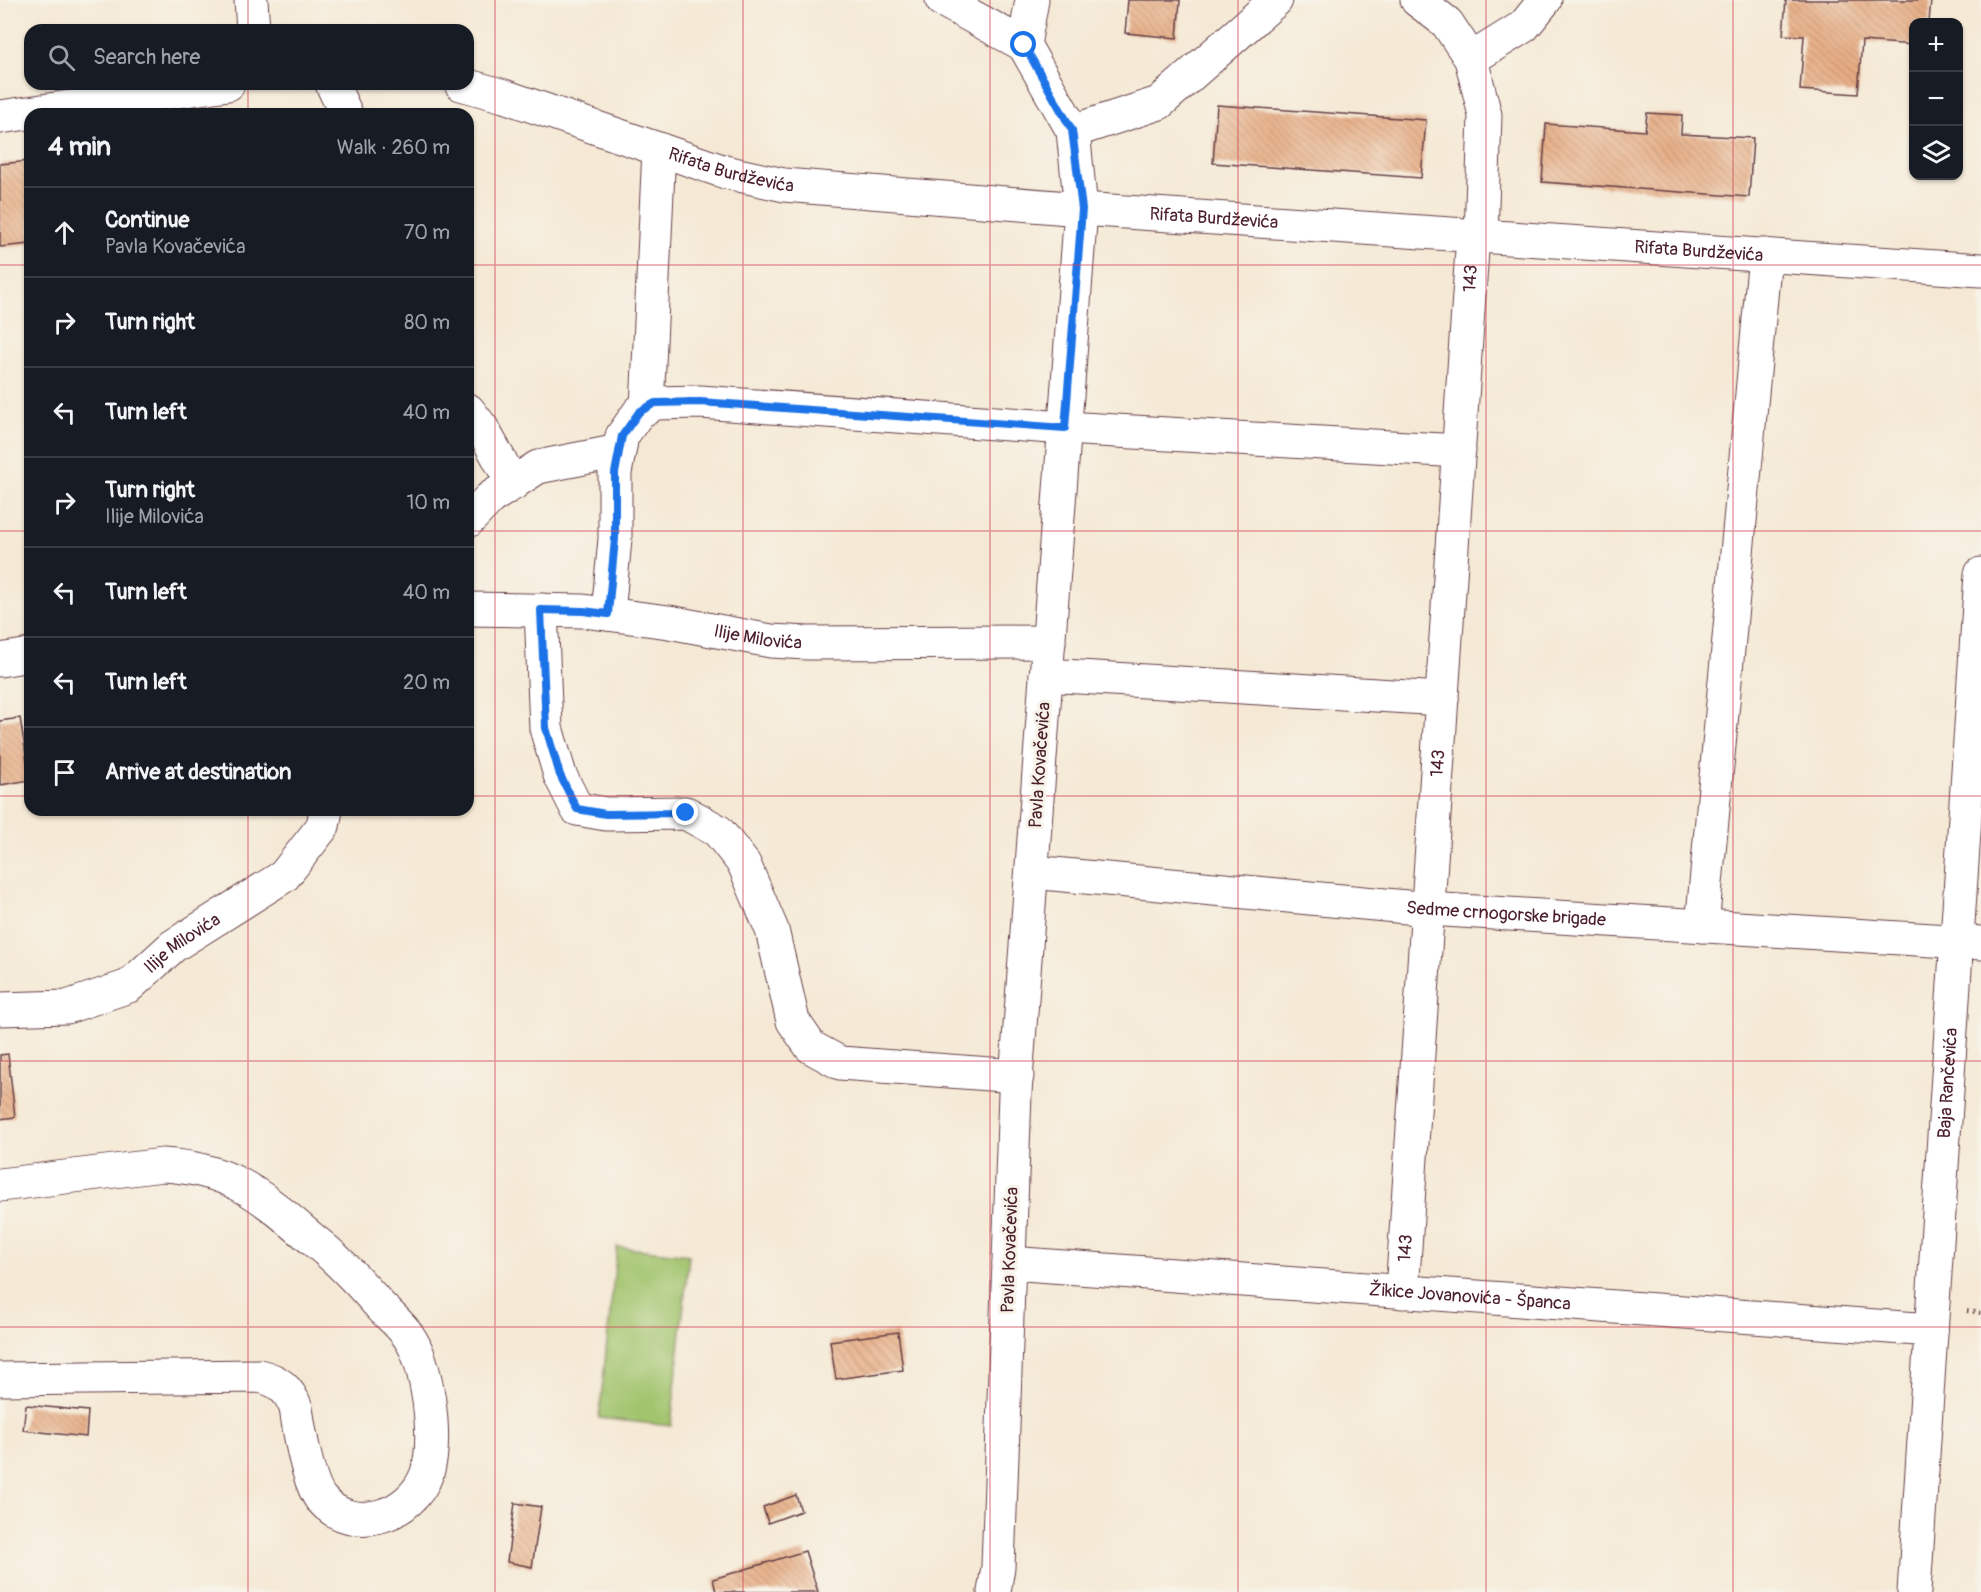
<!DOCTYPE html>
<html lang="en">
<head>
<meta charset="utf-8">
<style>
	:root { --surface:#171b24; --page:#242831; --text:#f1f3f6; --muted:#9ea1a6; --line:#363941 }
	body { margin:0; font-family:Pangolin,sans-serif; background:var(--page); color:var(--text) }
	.controls { position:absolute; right:18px; top:18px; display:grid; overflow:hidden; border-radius:12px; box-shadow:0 2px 4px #0004 }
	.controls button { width:54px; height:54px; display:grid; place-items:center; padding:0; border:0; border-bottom:2px solid var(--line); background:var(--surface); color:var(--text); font:30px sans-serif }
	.stop { position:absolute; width:18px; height:18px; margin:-14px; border:4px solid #1a73e8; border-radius:50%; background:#fff }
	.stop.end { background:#1a73e8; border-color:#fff; box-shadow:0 2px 6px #0008 }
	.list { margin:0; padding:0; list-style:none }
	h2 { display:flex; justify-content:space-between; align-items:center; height:78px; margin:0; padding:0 24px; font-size:26px }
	h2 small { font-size:20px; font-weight:400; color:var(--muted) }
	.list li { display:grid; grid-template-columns:39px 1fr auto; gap:18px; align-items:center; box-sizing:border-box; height:90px; padding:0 24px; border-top:2px solid var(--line) }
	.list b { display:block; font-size:22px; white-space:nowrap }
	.list p { margin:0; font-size:20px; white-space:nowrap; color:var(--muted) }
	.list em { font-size:20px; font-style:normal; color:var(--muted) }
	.icon { flex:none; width:33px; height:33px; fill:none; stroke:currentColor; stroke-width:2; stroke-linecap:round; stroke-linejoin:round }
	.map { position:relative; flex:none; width:1981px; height:1592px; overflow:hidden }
	.search { position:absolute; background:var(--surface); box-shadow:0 2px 4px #0004; left:24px; top:24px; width:450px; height:66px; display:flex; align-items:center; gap:15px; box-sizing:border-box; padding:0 21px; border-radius:18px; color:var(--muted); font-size:22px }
	.panel { position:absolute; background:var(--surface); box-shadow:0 2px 4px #0004; left:24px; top:108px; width:450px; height:708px; border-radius:18px }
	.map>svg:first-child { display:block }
	.green { fill:#a2c46d; stroke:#76724c; stroke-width:1.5 }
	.building { fill:url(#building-back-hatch) }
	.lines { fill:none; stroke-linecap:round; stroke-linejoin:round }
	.minor-casing { stroke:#643d44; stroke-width:35 }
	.path { stroke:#643d44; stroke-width:4; stroke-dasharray:1.5 4.5; stroke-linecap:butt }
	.minor { stroke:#fff; stroke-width:33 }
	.route { stroke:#1a73e8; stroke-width:8 }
	.grid { fill:none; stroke:#d1495b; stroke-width:1.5; stroke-opacity:0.55 }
	.labels { text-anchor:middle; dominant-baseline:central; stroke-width:6; stroke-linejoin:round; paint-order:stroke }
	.street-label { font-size:18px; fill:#4a1f2b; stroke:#f7f3e8 }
</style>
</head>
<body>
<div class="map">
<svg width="1981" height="1592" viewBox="0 0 1981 1592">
	<defs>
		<pattern id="building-back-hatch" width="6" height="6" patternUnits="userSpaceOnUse" patternTransform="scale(1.5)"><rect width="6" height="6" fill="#e7ab81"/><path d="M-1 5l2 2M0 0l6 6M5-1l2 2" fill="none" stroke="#bd8b6a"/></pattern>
	</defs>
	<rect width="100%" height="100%" fill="#f7f3e8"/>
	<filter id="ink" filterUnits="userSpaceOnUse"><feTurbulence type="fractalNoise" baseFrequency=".0167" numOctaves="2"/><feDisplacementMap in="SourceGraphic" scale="12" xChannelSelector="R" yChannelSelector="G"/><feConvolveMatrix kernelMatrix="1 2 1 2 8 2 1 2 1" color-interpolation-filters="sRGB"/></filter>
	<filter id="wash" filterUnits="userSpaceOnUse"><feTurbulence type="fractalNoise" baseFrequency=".008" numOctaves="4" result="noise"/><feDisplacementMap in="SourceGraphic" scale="24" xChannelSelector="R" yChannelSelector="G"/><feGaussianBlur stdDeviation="1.35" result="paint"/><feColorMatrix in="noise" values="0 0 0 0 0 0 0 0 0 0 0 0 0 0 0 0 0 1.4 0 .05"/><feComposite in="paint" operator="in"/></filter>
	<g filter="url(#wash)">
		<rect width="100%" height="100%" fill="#f5e9d5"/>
		<!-- green -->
		<path class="green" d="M617,1247L689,1255L671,1426L599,1418Z"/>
		<g id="blocks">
			<!-- building -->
			<g class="building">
				<path d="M1128,0H1180L1177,38L1125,33Z"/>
				<path d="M1786,0H1931L1929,22H1914V45L1862,41L1858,94L1800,90L1804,36L1783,35Z"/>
				<path d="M1217,105L1426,120L1421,178L1213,163Z"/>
				<path d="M1647,113L1682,115L1681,134L1753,138L1749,197L1542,182L1546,124L1645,131Z"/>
				<path d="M30,161V244L0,247V164Z"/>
				<path d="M20,718L30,780L0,785V721Z"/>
				<path d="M8,1054L15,1117L0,1119V1055Z"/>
				<path d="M898,1332L903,1370L836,1379L830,1341Z"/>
				<path d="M26,1405L88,1411L86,1437L23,1430Z"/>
				<path d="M796,1495L801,1511L768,1523L763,1507Z"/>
				<path d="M515,1503L541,1507L532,1567L507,1562Z"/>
				<path d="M805,1551L818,1592H716L713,1579Z"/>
			</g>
		</g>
	</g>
	<g filter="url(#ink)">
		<use href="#blocks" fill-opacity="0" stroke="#643d44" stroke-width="1.5"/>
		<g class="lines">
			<!-- minor casing -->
			<g class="minor-casing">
				<g id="minor">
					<path d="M251,0L253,30"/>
					<path d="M942,0L1024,45L1073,131L1081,209L1015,1093L998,1567L994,1592"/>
					<path d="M1417,0L1447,23L1471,59L1485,115L1481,236"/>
					<path d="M1024,45L1032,0"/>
					<path d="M1471,59L1524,26L1545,0"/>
					<path d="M332,84L346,114"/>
					<path id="s1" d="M461,84L504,96L725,172L784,185L1081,209L1981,270"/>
					<path d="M0,117L228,84"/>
					<path d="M1073,131L1159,103L1276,0"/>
					<path d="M647,408L659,149"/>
					<path d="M468,410L482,428L513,484"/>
					<path d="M468,521L490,498L538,467L619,451"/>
					<path id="s2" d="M468,609L583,611L669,622L771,641L808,643L1049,642"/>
					<path d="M541,610L546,728L560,775L577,809L606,814L686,813L718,831L744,864L772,930L793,1021L811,1047L840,1063L1017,1076"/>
					<path d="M608,614L615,539V473L622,436L639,412L655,403L700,402L1065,428L1459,451"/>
					<path d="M0,660L30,655"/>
					<path d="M1046,675L1442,699"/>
					<path id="s3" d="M1032,872L1428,909L1981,943"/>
					<path d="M1702,926L1765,255"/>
					<path id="s4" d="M0,1009L67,1007L129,986L173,946L284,876L323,826L326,810"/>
					<path d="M0,1185L163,1165C236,1169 264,1199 317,1243C341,1262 361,1284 381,1307C390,1316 402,1326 409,1337C421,1354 426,1381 429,1401C432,1424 434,1452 427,1473C412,1516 353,1536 321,1499C308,1483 299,1429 296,1408C289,1389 278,1380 259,1376L0,1379"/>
					<path id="s5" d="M1009,1263L1931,1330"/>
					<path id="s6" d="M1402,1292L1473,235"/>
					<path id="s7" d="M1914,1592L1981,574"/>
				</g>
			</g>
			<!-- path -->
			<path class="path" d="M1967,1311L1981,1313"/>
			<!-- minor -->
			<use href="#minor" class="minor"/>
		</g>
	</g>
	<g class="lines" filter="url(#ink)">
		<!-- route -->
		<path class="route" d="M686,813L606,814L577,809L560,775L546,728L541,610L583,611L608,614L615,539V473L622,436L639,412L655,403L700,402L1065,428L1082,209L1072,130L1024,45"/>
	</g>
	<!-- grid -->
	<path class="grid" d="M248,0V30M495,0V1592M743,0V1592M990,0V1592M1238,0V1592M1486,0V1592M1733,0V1592M248,84V114M0,265H30M468,265H1981M0,531H30M468,531H1981M0,796H30M468,796H1981M248,810V1592M0,1061H1981M0,1327H1981"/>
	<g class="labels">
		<!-- street labels -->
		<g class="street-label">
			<text stroke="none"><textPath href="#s1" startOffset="284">Rifata Burdževića</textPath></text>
			<text stroke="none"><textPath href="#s1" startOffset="770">Rifata Burdževića</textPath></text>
			<text stroke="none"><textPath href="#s1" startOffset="1256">Rifata Burdževića</textPath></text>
			<text stroke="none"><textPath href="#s6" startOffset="1016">143</textPath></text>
			<text stroke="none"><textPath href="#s2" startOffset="292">Ilije Milovića</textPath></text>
			<text stroke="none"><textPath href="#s6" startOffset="530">143</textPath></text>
			<text transform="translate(1040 765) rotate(-86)">Pavla Kovačevića</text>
			<text stroke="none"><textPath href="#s3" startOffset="476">Sedme crnogorske brigade</textPath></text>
			<text stroke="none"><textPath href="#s4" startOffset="201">Ilije Milovića</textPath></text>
			<text stroke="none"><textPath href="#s7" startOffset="510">Baja Rančevića</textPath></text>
			<text stroke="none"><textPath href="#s6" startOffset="44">143</textPath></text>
			<text transform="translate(1010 1250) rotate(-88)">Pavla Kovačevića</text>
			<text stroke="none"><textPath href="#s5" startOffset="462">Žikice Jovanovića - Španca</textPath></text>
		</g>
	</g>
</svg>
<div class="controls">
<button>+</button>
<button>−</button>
<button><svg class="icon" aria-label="layers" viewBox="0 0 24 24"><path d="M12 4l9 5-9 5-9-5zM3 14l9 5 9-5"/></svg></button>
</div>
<div class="stop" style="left:1024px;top:45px"></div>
<div class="stop end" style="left:686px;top:813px"></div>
<div class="search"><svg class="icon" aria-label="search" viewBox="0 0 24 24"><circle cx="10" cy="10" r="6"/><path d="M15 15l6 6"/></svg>Search here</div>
<section class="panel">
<h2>4 min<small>Walk · 260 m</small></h2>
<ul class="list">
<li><svg class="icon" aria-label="ahead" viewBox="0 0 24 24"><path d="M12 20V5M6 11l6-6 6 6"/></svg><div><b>Continue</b><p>Pavla Kovačevića</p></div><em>70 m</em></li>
<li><svg class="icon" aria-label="right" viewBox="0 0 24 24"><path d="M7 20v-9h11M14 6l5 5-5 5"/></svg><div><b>Turn right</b></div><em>80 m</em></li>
<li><svg class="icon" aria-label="left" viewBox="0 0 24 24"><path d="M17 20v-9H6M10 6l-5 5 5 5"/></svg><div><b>Turn left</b></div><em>40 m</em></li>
<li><svg class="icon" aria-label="right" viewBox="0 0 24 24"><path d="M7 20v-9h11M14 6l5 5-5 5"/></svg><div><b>Turn right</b><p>Ilije Milovića</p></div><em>10 m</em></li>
<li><svg class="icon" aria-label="left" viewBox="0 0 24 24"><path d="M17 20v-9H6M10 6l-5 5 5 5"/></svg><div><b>Turn left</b></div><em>40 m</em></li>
<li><svg class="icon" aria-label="left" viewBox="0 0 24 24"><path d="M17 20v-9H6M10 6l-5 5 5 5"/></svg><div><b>Turn left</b></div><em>20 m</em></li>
<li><svg class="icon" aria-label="arrive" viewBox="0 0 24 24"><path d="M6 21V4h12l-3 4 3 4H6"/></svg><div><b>Arrive at destination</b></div></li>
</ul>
</section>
</div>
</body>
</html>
